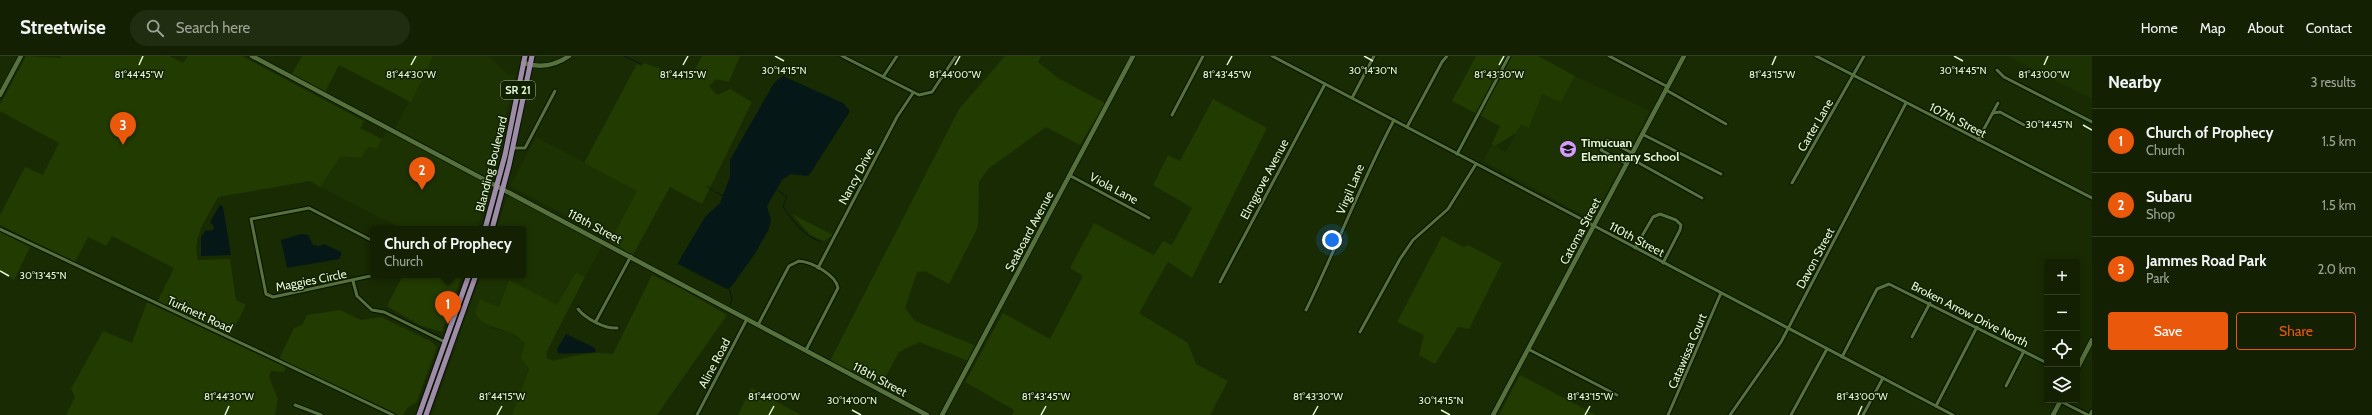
<!DOCTYPE html>
<html lang="en">
<head>
<meta charset="utf-8">
<style>
	:root { --surface:#132002; --page:#202d11; --text:#f1f3f6; --muted:#9da399; --line:#323e24; --accent:#ea580c }
	body { margin:0; font-family:Cabin,sans-serif; background:var(--page); color:var(--text) }
	.controls { position:absolute; right:12px; bottom:12px; display:grid; overflow:hidden; border-radius:4px; box-shadow:0 2px 10px #0003 }
	.controls button { width:36px; height:36px; display:grid; place-items:center; padding:0; border:0; border-bottom:1px solid var(--line); background:var(--surface); color:var(--text); font:20px sans-serif }
	.you { position:absolute; left:1332px; top:184px; width:14px; height:14px; margin:-10px; border:3px solid #fff; border-radius:50%; background:#1a73e8; box-shadow:0 0 0 6px #1a73e833 }
	.badge { display:grid; place-items:center; width:26px; height:26px; border-radius:50%; background:var(--accent); color:#fff; font-size:13px; font-weight:700 }
	.pin { position:absolute; translate:-50% -33px; filter:drop-shadow(0 1px 2px #0008) }
	.pin::after { content:''; position:absolute; top:21px; width:14px; height:12px; background:inherit; clip-path:polygon(0 0,100% 0,50% 100%) }
	.popup { position:absolute; left:370px; top:170px; width:156px; height:52px; box-sizing:border-box; display:grid; place-content:center; border-radius:4px; background:var(--surface); filter:drop-shadow(0 1px 3px #0005); font-size:13px; white-space:nowrap; color:var(--muted) }
	.popup b { font-size:15px; color:var(--text) }
	.popup::after { content:''; position:absolute; left:50%; top:100%; margin-left:-8px; border:8px solid transparent; border-top-color:var(--surface) }
	.list { margin:0; padding:0; list-style:none }
	h2 { display:flex; justify-content:space-between; align-items:center; height:52px; margin:0; padding:0 16px; font-size:17px }
	h2 small { font-size:13px; font-weight:400; color:var(--muted) }
	.list li { display:grid; grid-template-columns:26px 1fr auto; gap:12px; align-items:center; box-sizing:border-box; height:64px; padding:0 16px; border-top:1px solid var(--line) }
	.list b { display:block; font-size:15px; white-space:nowrap }
	.list p { margin:0; font-size:13px; white-space:nowrap; color:var(--muted) }
	.list em { font-size:13px; font-style:normal; color:var(--muted) }
	.actions { display:flex; gap:8px; padding:12px 16px }
	.actions a { flex:1; padding:9px 0; border:1px solid var(--accent); border-radius:4px; text-align:center; font-size:14px; color:var(--accent) }
	.actions .main { background:var(--accent); color:#fff }
	.icon { flex:none; width:22px; height:22px; fill:none; stroke:currentColor; stroke-width:2; stroke-linecap:round; stroke-linejoin:round }
	.map { position:relative; flex:none; width:2092px; height:359px; overflow:hidden }
	header { display:flex; align-items:center; gap:24px; box-sizing:border-box; height:56px; padding:0 20px; background:var(--surface); border-bottom:1px solid var(--line) }
	header strong { font-size:19px }
	nav { display:flex; gap:22px; margin-inline-start:auto; font-size:14px }
	.search { width:280px; height:36px; background:var(--page); display:flex; align-items:center; gap:10px; box-sizing:border-box; padding:0 14px; border-radius:22px; color:var(--muted); font-size:15px }
	main { display:flex }
	aside { flex:1; background:var(--surface) }
	.map>svg:first-child { display:block }
	.built { fill:#1d3202 }
	.green { fill:#223b00 }
	.water { fill:#051817 }
	.lines { fill:none; stroke-linecap:round; stroke-linejoin:round }
	.stream { stroke:#051817; stroke-width:1 }
	.street-casing { stroke:#071200; stroke-width:5 }
	.secondary-casing { stroke:#071200; stroke-width:6 }
	.primary-casing { stroke:#071200; stroke-width:7 }
	.street { stroke:#56713b; stroke-width:3 }
	.secondary { stroke:#56713b; stroke-width:4.5 }
	.primary { stroke:#9e8ba8; stroke-width:5 }
	.ticks { fill:none; stroke:#e4f4d7; stroke-width:1.5 }
	.labels { text-anchor:middle; dominant-baseline:central; stroke-width:3; stroke-linejoin:round; paint-order:stroke }
	.shield { fill:#102100; stroke:#a4b596; stroke-width:1 }
	.shield-label { font-size:11px; font-weight:bold; fill:#e4f4d7 }
	.street-label { font-size:12px; fill:#e4f4d7; stroke:#102100 }
	.poi-label { font-size:12px; font-weight:bold; fill:#e4f4d7; stroke:#102100; text-anchor:start }
	.ticks-label { font-size:10px; text-anchor:middle; fill:#e4f4d7; stroke:#102100; stroke-width:3; stroke-linejoin:round; paint-order:stroke }
</style>
</head>
<body>
<header>
<strong>Streetwise</strong>
<div class="search"><svg class="icon" aria-label="search" viewBox="0 0 24 24"><circle cx="10" cy="10" r="6"/><path d="M15 15l6 6"/></svg>Search here</div>
<nav><a>Home</a><a>Map</a><a>About</a><a>Contact</a></nav>
</header>
<main>
<div class="map">
<svg width="2092" height="359" viewBox="0 0 2092 359">
	<rect width="100%" height="100%" fill="#192b03"/>
	<!-- built -->
	<g class="built">
		<path d="M433,0H488L508,18L515,19L494,118L490,120H484L395,72Z"/>
		<path d="M2008,0H2092V43L2032,13Z"/>
		<path d="M1575,20L1650,55L1592,164L1483,105L1492,88L1506,96L1521,69L1529,72L1542,37L1561,46Z"/>
		<path d="M387,74L489,129L490,133L477,173H402L320,131L340,100L368,91L377,92Z"/>
		<path d="M536,81L638,135L612,184L510,130Z"/>
		<path d="M509,141L515,142L602,188L601,192L585,221L576,216L557,249L509,225L499,251L480,243L491,272L508,276L525,287L529,313L512,359H432L481,219H523V173H497L506,143Z"/>
	</g>
	<!-- green -->
	<g class="green">
		<path d="M26,0L60,2L61,0H169L183,7L188,0H242L364,65L360,72L382,83L377,93L368,91L361,102L341,100L320,131L310,125L218,141C208,160 191,182 198,204L230,203L236,244L246,249L230,280L157,246L174,212L112,180L106,190L88,181L75,206L0,169V159L25,111L43,119L59,87L0,55V49Z"/>
		<path d="M302,0H433L411,46L339,9L325,36L292,18Z"/>
		<path d="M702,0H740L729,26L716,23L709,30L717,39L730,33L752,46L702,148L670,131L633,199L610,186L637,135L584,107L637,8L641,10L644,7L690,23Z"/>
		<path d="M1005,0H1041L1038,6L1058,22L1105,47L1080,89L1046,71L988,113L979,126L978,171L949,228L925,215L917,216L905,252L915,265L974,289L968,305L919,286L899,296L880,331L830,305L959,53Z"/>
		<path d="M1476,0H1538L1575,20L1561,46L1542,38L1529,72L1521,69L1516,77L1495,90L1492,88L1500,70L1452,45Z"/>
		<path d="M1213,43L1267,72L1192,222L1168,206L1139,257L1188,287L1196,308L1228,325L1210,359H1012L1014,354L965,326L1003,257L1050,283L1083,220L1070,212L1094,167L1154,199L1163,185L1172,189L1192,152L1153,129L1168,99L1180,105Z"/>
		<path d="M792,158L833,179L824,185L810,179Z"/>
		<path d="M0,176L30,191L14,224L0,216Z"/>
		<path d="M1442,180L1464,191L1468,189L1502,207L1469,273L1458,271L1435,308L1419,299L1424,279L1397,266Z"/>
		<path d="M576,216L585,221L546,297L547,302L553,305C573,300 592,295 613,298L652,219L682,233L727,259L657,359H512L529,313L521,302L525,287C520,283 514,278 508,276C495,270 483,271 475,257L480,243L499,251L509,224L557,249Z"/>
		<path d="M403,219H462L442,276L419,269L387,250Z"/>
		<path d="M147,246L286,311L284,316L271,315L269,321L278,343L275,359H66L75,341L71,333L103,275L132,287Z"/>
		<path d="M340,254L361,264L381,261L432,286L437,291L416,347L408,351L403,359H398L279,303L294,272L302,269L307,259Z"/>
		<path d="M1520,319L1596,359H1499Z"/>
		<path d="M751,332L801,359H738Z"/>
	</g>
	<!-- water -->
	<g class="water">
		<path d="M783,20L843,47L850,55L810,118L807,120L791,118L782,124L767,150L771,164L768,175L754,199L732,230L727,233L678,208L679,205L705,161L720,147L730,121V104L774,27Z"/>
		<path d="M220,149L223,151L231,199L201,200V181L205,175L213,174L214,170L210,166Z"/>
		<path d="M301,178L308,179L313,189L319,190L324,188L341,196V200L339,203L287,212L281,184Z"/>
		<path d="M566,278L593,291L596,294L595,296C591,297 560,298 558,297L557,293Z"/>
	</g>
	<g class="lines">
		<!-- stream -->
		<g class="stream">
			<path d="M624,0L641,8"/>
			<path d="M707,130L713,135"/>
			<path d="M776,133L787,141L783,151C794,166 803,179 821,186"/>
			<path d="M715,136L724,140"/>
			<path d="M729,232L732,244L730,249"/>
		</g>
		<!-- street casing -->
		<g class="street-casing">
			<g id="street">
				<path d="M842,0L919,39L932,36L956,0"/>
				<path d="M1272,0L1953,359"/>
				<path d="M1609,0L1668,31"/>
				<path d="M1816,0L2092,142"/>
				<path d="M1997,14L2004,21L2092,66"/>
				<path d="M883,21L897,0"/>
				<path d="M1666,34L1726,68"/>
				<path d="M1352,42L1374,0"/>
				<path d="M1993,57L2000,56L2024,69"/>
				<path d="M1172,59L1203,0"/>
				<path d="M1407,71L1442,6L1447,0"/>
				<path d="M1642,78L1721,118"/>
				<path d="M1978,84L1998,47"/>
				<path d="M513,92H525L555,35"/>
				<path d="M1457,98L1509,0"/>
				<path d="M1630,102L1702,142"/>
				<path d="M1627,108L1601,94L1607,84L1632,97"/>
				<path d="M1069,119L1149,162"/>
				<path d="M1792,127L1864,0"/>
				<path d="M0,173L393,359"/>
				<path d="M373,185L309,152L251,163L266,238L273,241L278,240L375,219"/>
				<path d="M1635,192L1653,161L1660,158L1676,164L1681,169L1680,174L1663,207"/>
				<path d="M818,212L897,61L913,37"/>
				<path d="M353,225L357,240L372,254L384,256L445,286"/>
				<path d="M1220,226L1325,28"/>
				<path d="M578,253C586,263 605,273 617,272"/>
				<path d="M1306,254C1337,191 1361,126 1394,64"/>
				<path d="M596,265L631,200"/>
				<path d="M758,269L789,210L799,205C812,206 836,219 838,232L806,294"/>
				<path d="M1360,276L1400,203L1413,184L1448,153L1476,108"/>
				<path d="M1912,281L1930,247"/>
				<path d="M1528,293L1617,339"/>
				<path d="M1842,301L1877,233L1889,228L2047,307"/>
				<path d="M2006,330L2024,295"/>
				<path d="M2060,345L2088,359"/>
				<path d="M295,349L321,359"/>
				<path d="M1936,350L1977,271"/>
				<path d="M697,359L747,263"/>
				<path d="M1668,359L1721,237"/>
				<path d="M1730,359L1781,286L1906,47"/>
				<path d="M1791,359L1827,293"/>
				<path d="M1863,359L1883,322"/>
				<path d="M2090,359L2092,355"/>
			</g>
		</g>
		<!-- secondary casing -->
		<g class="secondary-casing">
			<g id="secondary">
				<path d="M252,0L927,359"/>
				<path d="M523,7C539,12 555,10 569,0"/>
				<path d="M0,39L21,0"/>
				<path d="M2077,313L2092,284"/>
				<path d="M942,359L1133,0"/>
				<path d="M1493,359L1684,0"/>
				<path d="M2053,359L2061,344"/>
			</g>
		</g>
		<!-- primary casing -->
		<g class="primary-casing">
			<g id="primary">
				<path d="M485,173L505,99L525,0"/>
				<path d="M492,173L509,109L532,0"/>
				<path d="M419,359L469,219"/>
				<path d="M426,359L476,219"/>
			</g>
		</g>
		<!-- street -->
		<use href="#street" class="street"/>
		<!-- secondary -->
		<use href="#secondary" class="secondary"/>
		<!-- primary -->
		<use href="#primary" class="primary"/>
	</g>
	<!-- ticks -->
	<path class="ticks" d="M775,0L784,5M1364,0L1373,5M1954,0L1963,5M139,9L143,0M411,9L416,0M683,9L688,0M955,9L960,0M1227,9L1232,0M1499,9L1504,0M1772,9L1776,0M2044,9L2048,0M2083,69L2092,74M0,215L9,220M852,354L861,359M1441,354L1450,359M225,359L229,350M497,359L502,350M769,359L774,350M1041,359L1046,350M1313,359L1318,350M1585,359L1590,350M1858,359L1862,350"/>
	<!-- icons -->
	<defs>
		<g id="school-disc" transform="scale(0.9)"><circle r="9.5" fill="#d49cfb" stroke="#102100"/><path d="M0-5L7-2L0 1L-7-2ZM-4 1L0 2.5L4 1V4Q0 6-4 4Z" fill="#111"/></g>
	</defs>
	<g fill-rule="evenodd">
		<use href="#school-disc" x="1568" y="93"/>
	</g>
	<g class="labels">
		<!-- shield labels -->
		<rect class="shield" x="501" y="25" width="34" height="18" rx="3"/>
		<g class="shield-label">
			<text x="518" y="34">SR 21</text>
		</g>
		<!-- street labels -->
		<g class="street-label">
			<text transform="translate(1958 64) rotate(27)">107th Street</text>
			<text transform="translate(1815 69) rotate(-60)">Carter Lane</text>
			<text transform="translate(491 108) rotate(-76)">Blanding Boulevard</text>
			<text transform="translate(856 120) rotate(-62)">Nancy Drive</text>
			<text transform="translate(1264 123) rotate(-62)">Elmgrove Avenue</text>
			<text transform="translate(1114 132) rotate(28)">Viola Lane</text>
			<text transform="translate(1350 133) rotate(-67)">Virgil Lane</text>
			<text transform="translate(595 170) rotate(28)">118th Street</text>
			<text transform="translate(1029 175) rotate(-62)">Seaboard Avenue</text>
			<text transform="translate(1580 175) rotate(-62)">Catoma Street</text>
			<text transform="translate(1637 183) rotate(28)">110th Street</text>
			<text transform="translate(1815 202) rotate(-62)">Davon Street</text>
			<text transform="translate(311 224) rotate(-11)">Maggies Circle</text>
			<text transform="translate(200 258) rotate(25)">Turknett Road</text>
			<text transform="translate(1970 258) rotate(27)">Broken Arrow Drive North</text>
			<text transform="translate(1687 295) rotate(-67)">Catawissa Court</text>
			<text transform="translate(714 307) rotate(-62)">Aline Road</text>
			<text transform="translate(880 323) rotate(28)">118th Street</text>
		</g>
		<!-- poi labels -->
		<g class="poi-label">
			<text x="1581" y="86">Timucuan<tspan x="1581" dy="14">Elementary School</tspan></text>
		</g>
	</g>
	<g class="ticks-label">
		<text x="784" y="18">30°14'15"N</text>
		<text x="1963" y="18">30°14'45"N</text>
		<text x="1373" y="18">30°14'30"N</text>
		<text x="139" y="22">81°44'45"W</text>
		<text x="411" y="22">81°44'30"W</text>
		<text x="1227" y="22">81°43'45"W</text>
		<text x="1499" y="22">81°43'30"W</text>
		<text x="1772" y="22">81°43'15"W</text>
		<text x="2044" y="22">81°43'00"W</text>
		<text x="683" y="22">81°44'15"W</text>
		<text x="955" y="22">81°44'00"W</text>
		<text x="2049" y="72">30°14'45"N</text>
		<text x="43" y="223">30°13'45"N</text>
		<text x="229" y="344">81°44'30"W</text>
		<text x="502" y="344">81°44'15"W</text>
		<text x="774" y="344">81°44'00"W</text>
		<text x="1046" y="344">81°43'45"W</text>
		<text x="1318" y="344">81°43'30"W</text>
		<text x="1590" y="344">81°43'15"W</text>
		<text x="1862" y="344">81°43'00"W</text>
		<text x="852" y="348">30°14'00"N</text>
		<text x="1441" y="348">30°14'15"N</text>
	</g>
</svg>
<div class="controls">
<button>+</button>
<button>−</button>
<button><svg class="icon" aria-label="locate" viewBox="0 0 24 24"><circle cx="12" cy="12" r="6"/><path d="M12 2v4M12 18v4M2 12h4M18 12h4"/></svg></button>
<button><svg class="icon" aria-label="layers" viewBox="0 0 24 24"><path d="M12 4l9 5-9 5-9-5zM3 14l9 5 9-5"/></svg></button>
</div>
<div class="you"></div>
<div class="pin badge" style="left:448px;top:268px">1</div>
<div class="popup"><b>Church of Prophecy</b>Church</div>
<div class="pin badge" style="left:422px;top:134px">2</div>
<div class="pin badge" style="left:123px;top:89px">3</div>
</div>
<aside>
<h2>Nearby<small>3 results</small></h2>
<ul class="list">
<li><span class="badge">1</span><div><b>Church of Prophecy</b><p>Church</p></div><em>1.5 km</em></li>
<li><span class="badge">2</span><div><b>Subaru</b><p>Shop</p></div><em>1.5 km</em></li>
<li><span class="badge">3</span><div><b>Jammes Road Park</b><p>Park</p></div><em>2.0 km</em></li>
</ul>
<div class="actions"><a class="main">Save</a><a>Share</a></div>
</aside>
</main>
</body>
</html>
